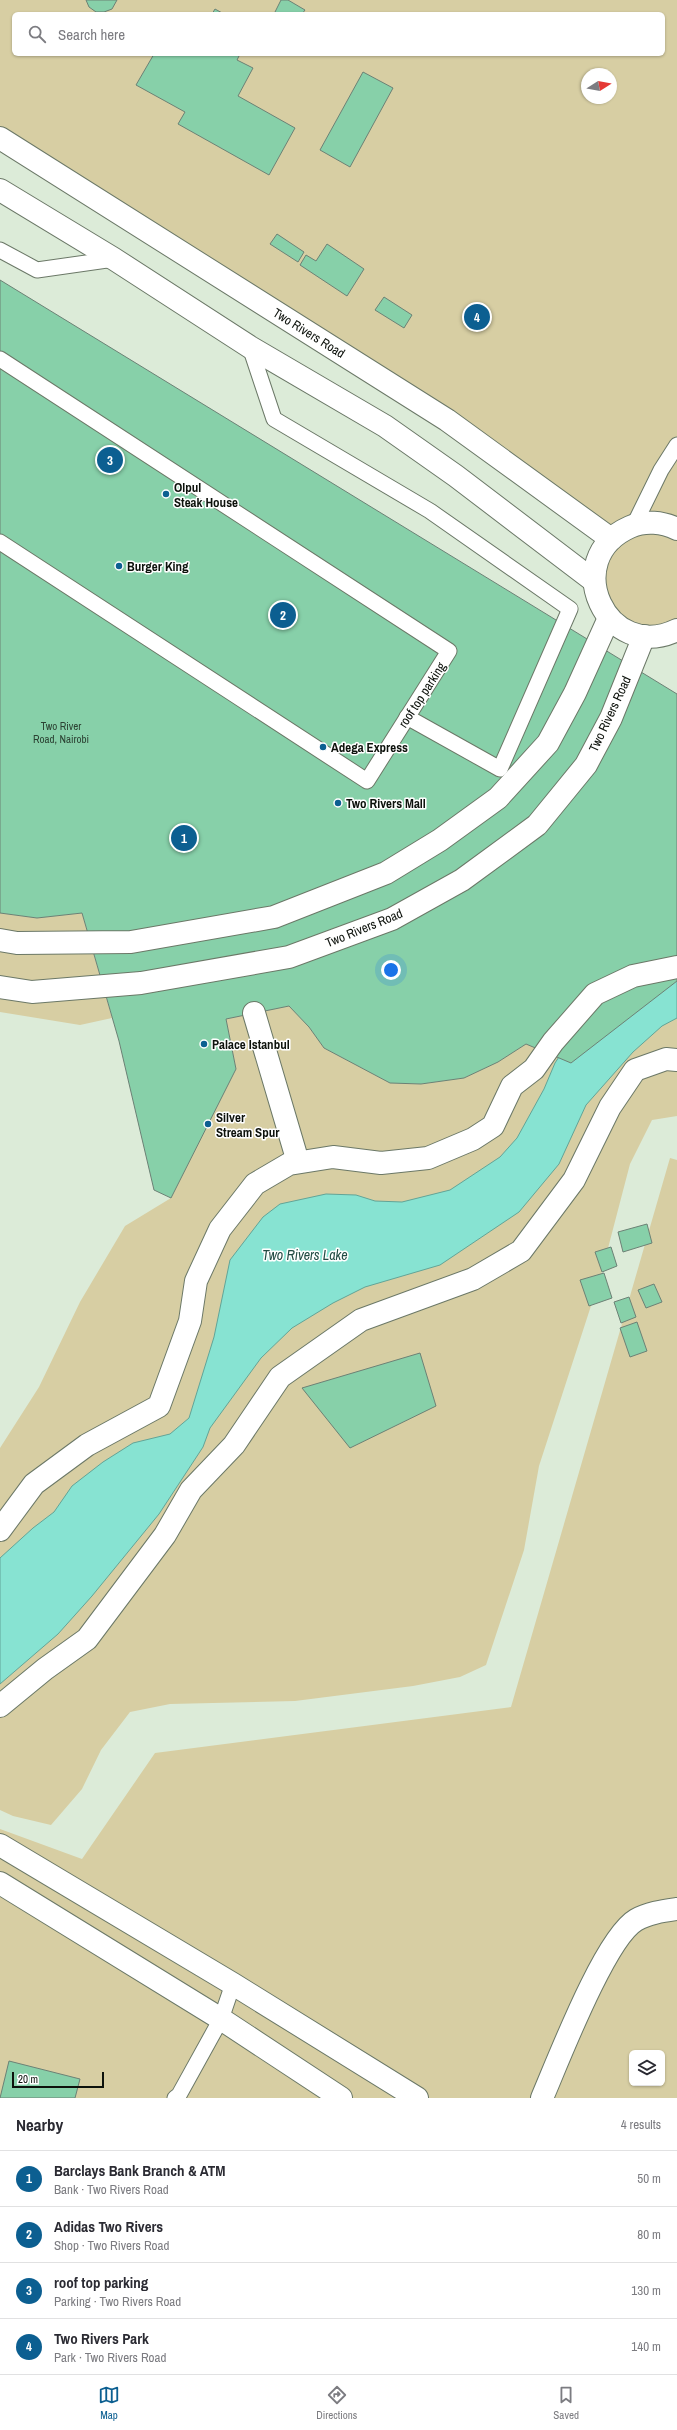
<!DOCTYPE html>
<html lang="en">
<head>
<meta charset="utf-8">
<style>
	:root { --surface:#fff; --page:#f7f7f7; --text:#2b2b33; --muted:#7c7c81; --line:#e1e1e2; --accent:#0c5f91 }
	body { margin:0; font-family:"Archivo Narrow",sans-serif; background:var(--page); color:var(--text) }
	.controls { position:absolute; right:12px; bottom:12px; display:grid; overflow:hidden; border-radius:6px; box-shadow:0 1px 3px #0004 }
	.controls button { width:36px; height:36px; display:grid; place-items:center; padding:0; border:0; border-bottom:1px solid var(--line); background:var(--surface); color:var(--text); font:20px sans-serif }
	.compass { position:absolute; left:581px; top:68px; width:36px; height:36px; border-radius:50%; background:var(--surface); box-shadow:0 1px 3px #0004; rotate:79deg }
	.scale { position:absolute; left:12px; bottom:10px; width:92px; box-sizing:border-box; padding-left:4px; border:2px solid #0d120c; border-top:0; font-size:11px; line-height:14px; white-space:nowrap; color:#0d120c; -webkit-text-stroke:3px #fff; paint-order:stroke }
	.you { position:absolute; left:391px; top:970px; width:14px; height:14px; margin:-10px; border:3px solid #fff; border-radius:50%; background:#1a73e8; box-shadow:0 0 0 6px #1a73e833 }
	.badge { display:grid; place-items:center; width:26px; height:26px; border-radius:50%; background:var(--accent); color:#fff; font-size:13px; font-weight:700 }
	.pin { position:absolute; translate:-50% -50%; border:2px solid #fff; box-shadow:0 1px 4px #0006 }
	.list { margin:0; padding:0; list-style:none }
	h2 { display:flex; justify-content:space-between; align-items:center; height:52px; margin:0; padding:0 16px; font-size:17px }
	h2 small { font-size:13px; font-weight:400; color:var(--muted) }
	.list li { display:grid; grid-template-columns:26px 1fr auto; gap:12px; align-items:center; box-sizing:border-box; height:56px; padding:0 16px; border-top:1px solid var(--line) }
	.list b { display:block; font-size:15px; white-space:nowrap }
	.list p { margin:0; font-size:13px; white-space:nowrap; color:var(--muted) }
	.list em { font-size:13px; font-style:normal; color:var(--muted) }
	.icon { flex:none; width:22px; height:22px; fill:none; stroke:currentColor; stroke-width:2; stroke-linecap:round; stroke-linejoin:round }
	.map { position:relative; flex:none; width:677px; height:2098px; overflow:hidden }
	.search { position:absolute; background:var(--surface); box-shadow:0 1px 3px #0004; left:12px; right:12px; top:12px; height:44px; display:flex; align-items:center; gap:10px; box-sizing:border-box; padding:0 14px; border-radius:6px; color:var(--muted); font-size:15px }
	.sheet { height:276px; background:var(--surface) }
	nav { display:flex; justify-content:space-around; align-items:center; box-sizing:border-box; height:56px; border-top:1px solid var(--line); background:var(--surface); font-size:11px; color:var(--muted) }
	nav a { display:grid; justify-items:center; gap:2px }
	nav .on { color:var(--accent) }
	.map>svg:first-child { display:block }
	.green { fill:#d7cea3; fill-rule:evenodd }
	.water { fill:#87e3d2; stroke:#62a497 }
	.building { fill:#87d0a9; stroke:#6c8175 }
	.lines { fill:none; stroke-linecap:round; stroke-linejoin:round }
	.service-casing { stroke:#6b7867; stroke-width:17 }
	.pedestrian-casing { stroke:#6b7867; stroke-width:24 }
	.minor-casing { stroke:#6b7867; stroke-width:24 }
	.service { stroke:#fff; stroke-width:15 }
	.pedestrian { stroke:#fff; stroke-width:22 }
	.minor { stroke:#fff; stroke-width:22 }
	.poi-dot { fill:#0c5f91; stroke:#fff; stroke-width:1.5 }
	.labels { text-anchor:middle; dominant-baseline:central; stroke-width:3; stroke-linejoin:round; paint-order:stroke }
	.number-label { font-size:11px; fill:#2c4233 }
	.street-label { font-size:13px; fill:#0d120c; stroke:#fff }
	.poi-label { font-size:13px; font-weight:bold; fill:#0d120c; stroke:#fff; text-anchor:start }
	.water-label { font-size:14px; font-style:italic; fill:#224c44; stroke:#fff }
</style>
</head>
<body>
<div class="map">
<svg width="677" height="2098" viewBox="0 0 677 2098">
	<rect width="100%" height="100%" fill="#dcebd8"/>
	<!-- green -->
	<g class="green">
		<path d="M0,0H677V620L667,625L642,627L620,616L606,595L605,570L613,551L633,536L533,483L0,136ZM14,14H663V54H14ZM587,74H611V98H587Z"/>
		<path d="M0,913L37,918L82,913L112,1018L80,1025L0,1012Z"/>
		<path d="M677,955V1116L652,1120L630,1164L601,1275L539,1466L524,1550L486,1665L460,1677L413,1686L295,1701L170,1704L130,1712L101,1750L82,1789L51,1825L13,1816L0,1810V1448L39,1387L80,1302L125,1226L171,1198L236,1069L226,1019L289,1006L309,1027L324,1048L390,1083L421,1084L464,1078L498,1062L526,1044L596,976Z"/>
		<path d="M670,1158L677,1160V2098H0V1829L82,1859L155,1753L511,1707ZM632,2053H662V2083H632Z"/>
	</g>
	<!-- water -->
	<path class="water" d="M677,977V1018L662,1026L633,1052L586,1105L559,1164L519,1212L440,1265L365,1287L333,1303L292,1328L261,1358L210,1428L203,1447L159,1514L92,1596L58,1634L0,1684V1558L33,1528L54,1512L72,1486L103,1462L133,1443L170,1434L189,1418L214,1337L230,1260L263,1217L280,1204L326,1194L356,1195L375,1201L402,1202L450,1190L500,1157L517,1138L544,1089L555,1063L573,1035Z"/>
	<!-- building -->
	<g class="building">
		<path d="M86,0H117L112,9L104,12H96L89,7Z"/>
		<path d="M281,0H288L305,10L302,14H274Z"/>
		<path d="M215,9L224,14H212Z"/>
		<path d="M154,54H240L237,60L253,68L238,96L295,128L269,175L178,124L185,112L136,85Z"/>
		<path d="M363,72L393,88L350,167L320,150Z"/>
		<path d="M277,234L304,252L298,262L270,244Z"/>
		<path d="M327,244L364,269L347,296L300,265L306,255L316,261Z"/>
		<path d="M0,280L677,694V981L571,1063L526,1044L498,1062L464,1078L421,1084L390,1083L324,1048L309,1027L289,1006L226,1019L236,1069L171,1198L154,1190L119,1041L82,913L37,918L0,913Z"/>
		<path d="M384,297L412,315L404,328L375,310Z"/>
		<path d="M647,1224L652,1243L623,1252L618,1232Z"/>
		<path d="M611,1247L617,1266L602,1272L595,1252Z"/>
		<path d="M604,1273L612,1298L589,1306L580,1280Z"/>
		<path d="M654,1284L662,1302L646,1308L638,1290Z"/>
		<path d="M629,1297L636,1317L621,1323L614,1302Z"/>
		<path d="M637,1322L647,1351L630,1357L620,1328Z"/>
		<path d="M420,1353L436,1406L350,1448L302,1388Z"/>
		<path d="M9,2061L80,2079L75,2098H0Z"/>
	</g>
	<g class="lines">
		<!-- service casing -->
		<g class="service-casing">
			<g id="service">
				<path d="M0,250L37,270L114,259"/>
				<path d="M250,347L274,419L430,511L570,609L500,769L407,717"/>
				<path d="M0,359L449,651L367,781L0,542"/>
				<path d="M634,525L661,470L677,445"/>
				<path d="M175,2098L179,2095L221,2019L233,1984"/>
			</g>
		</g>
		<!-- pedestrian casing -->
		<g class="pedestrian-casing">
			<g id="pedestrian">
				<path d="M254,1013L298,1162"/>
				<path d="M0,1530L34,1484L87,1445L159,1406L190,1321L196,1281L220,1229L255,1184L289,1164L333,1157L381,1163L428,1158L473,1139L493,1126L512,1086L534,1069L553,1042L595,994L633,976L677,967"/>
				<path d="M0,1706L45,1669L87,1639L165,1535L191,1490L234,1445L280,1377L361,1320L473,1279L521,1251L574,1180L610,1107L635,1070L666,1059L677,1060"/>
			</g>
		</g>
		<!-- minor casing -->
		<g class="minor-casing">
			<g id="minor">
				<path d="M0,138L447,420L611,539"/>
				<path d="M0,190L114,259L250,347L385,426L456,476L594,581"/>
				<path d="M677,529C663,522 645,520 630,527C558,559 607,664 677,630"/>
				<path d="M0,940L17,943L131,942L274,917L386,873L440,840L498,798L548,743L575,693L609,618"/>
				<path d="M0,987L32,992L141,983L289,957L392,919L462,880L537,825L586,765L611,718L644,636"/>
				<path d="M0,1845L233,1984L417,2098"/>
				<path d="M0,1883L221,2019L341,2098"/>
				<path d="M542,2098C558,2061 605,1938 636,1920C648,1913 663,1911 677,1909"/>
			</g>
		</g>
		<!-- service -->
		<use href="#service" class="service"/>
		<!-- pedestrian -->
		<use href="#pedestrian" class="pedestrian"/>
		<!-- minor -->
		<use href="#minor" class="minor"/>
	</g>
	<!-- markers -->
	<g class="poi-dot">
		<circle cx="166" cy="494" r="4"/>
		<circle cx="119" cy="566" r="4"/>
		<circle cx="323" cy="747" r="4"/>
		<circle cx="338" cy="803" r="4"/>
		<circle cx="204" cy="1044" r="4"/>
		<circle cx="208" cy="1124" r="4"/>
	</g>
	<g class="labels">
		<!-- number labels -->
		<g class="number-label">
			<text x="61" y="726">Two River<tspan x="61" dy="13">Road, Nairobi</tspan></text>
		</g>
		<!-- street labels -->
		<g class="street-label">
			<text transform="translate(309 333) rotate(32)">Two Rivers Road</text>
			<text transform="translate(422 695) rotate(-57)">roof top parking</text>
			<text transform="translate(610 714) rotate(-65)">Two Rivers Road</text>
			<text transform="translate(364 928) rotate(-22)">Two Rivers Road</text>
		</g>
		<!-- poi labels -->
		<g class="poi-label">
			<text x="174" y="487">Olpul<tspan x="174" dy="15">Steak House</tspan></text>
			<text x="127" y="566">Burger King</text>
			<text x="331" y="747">Adega Express</text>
			<text x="346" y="803">Two Rivers Mall</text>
			<text x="212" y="1044">Palace Istanbul</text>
			<text x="216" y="1117">Silver<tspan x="216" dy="15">Stream Spur</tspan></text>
		</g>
		<!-- water labels -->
		<g class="water-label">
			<text x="305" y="1255">Two Rivers Lake</text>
		</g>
	</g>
</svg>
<div class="controls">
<button><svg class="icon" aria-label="layers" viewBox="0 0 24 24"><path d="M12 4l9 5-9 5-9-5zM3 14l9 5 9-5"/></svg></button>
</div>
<svg class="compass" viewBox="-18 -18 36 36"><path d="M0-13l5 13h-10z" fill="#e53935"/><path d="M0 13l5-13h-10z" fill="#7c7c81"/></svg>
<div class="scale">20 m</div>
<div class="you"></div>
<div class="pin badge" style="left:184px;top:838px">1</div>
<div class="pin badge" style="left:283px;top:615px">2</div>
<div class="pin badge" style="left:110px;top:460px">3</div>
<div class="pin badge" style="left:477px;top:317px">4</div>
<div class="search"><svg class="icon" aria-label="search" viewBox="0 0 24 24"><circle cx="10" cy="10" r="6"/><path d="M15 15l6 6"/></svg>Search here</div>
</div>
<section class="sheet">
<h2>Nearby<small>4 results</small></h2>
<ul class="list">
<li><span class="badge">1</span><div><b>Barclays Bank Branch &amp; ATM</b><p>Bank · Two Rivers Road</p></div><em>50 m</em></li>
<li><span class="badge">2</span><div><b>Adidas Two Rivers</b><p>Shop · Two Rivers Road</p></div><em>80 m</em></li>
<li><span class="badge">3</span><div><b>roof top parking</b><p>Parking · Two Rivers Road</p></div><em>130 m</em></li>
<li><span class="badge">4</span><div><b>Two Rivers Park</b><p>Park · Two Rivers Road</p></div><em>140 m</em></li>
</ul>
</section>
<nav>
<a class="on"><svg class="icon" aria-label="map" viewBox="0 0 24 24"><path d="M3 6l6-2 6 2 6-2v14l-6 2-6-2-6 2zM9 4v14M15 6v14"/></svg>Map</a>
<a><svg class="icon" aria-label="directions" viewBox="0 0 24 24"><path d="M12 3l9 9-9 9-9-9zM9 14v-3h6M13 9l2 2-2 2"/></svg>Directions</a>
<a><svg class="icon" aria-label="saved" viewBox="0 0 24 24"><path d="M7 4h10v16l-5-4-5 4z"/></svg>Saved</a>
</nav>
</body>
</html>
